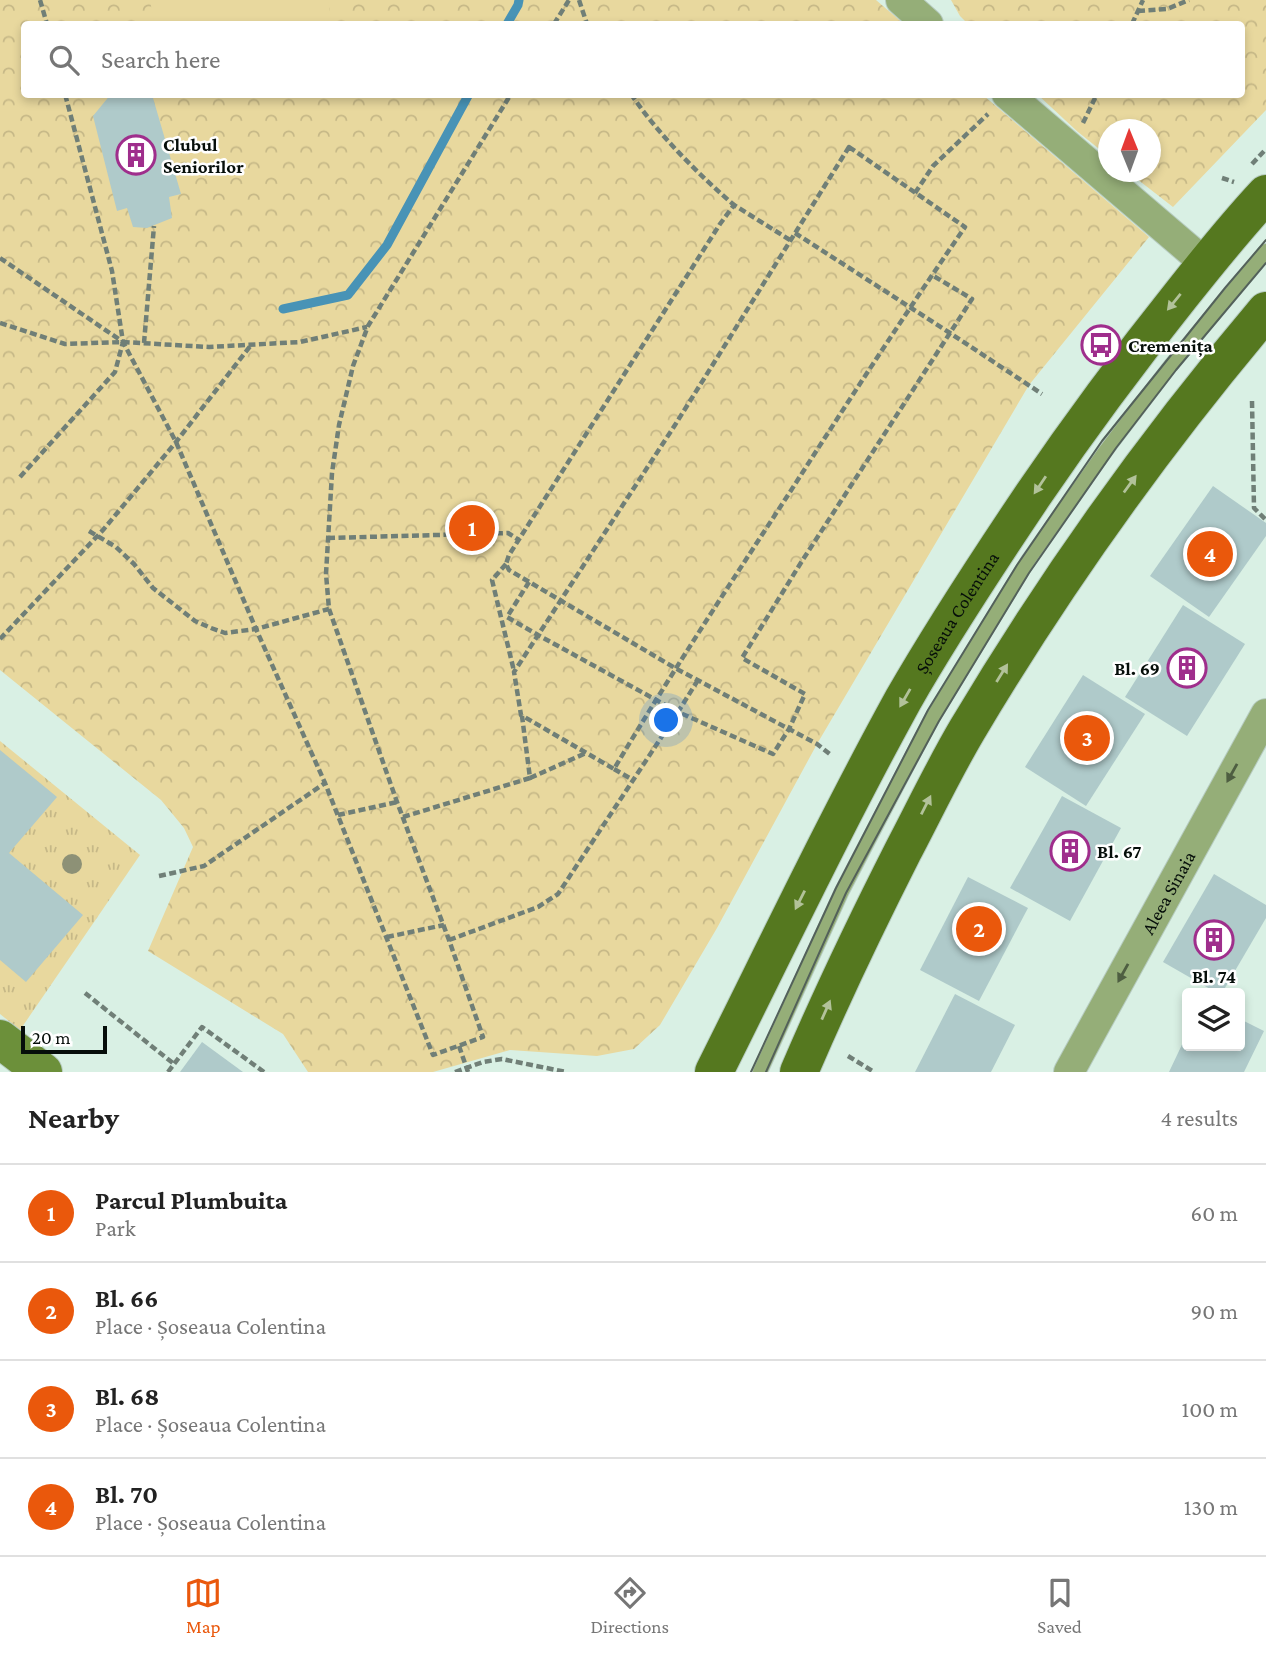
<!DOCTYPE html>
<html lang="en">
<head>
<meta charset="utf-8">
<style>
	:root { --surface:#fff; --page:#f2f2f2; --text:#222; --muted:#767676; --line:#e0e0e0; --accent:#ea580c }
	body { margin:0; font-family:"Crimson Pro",serif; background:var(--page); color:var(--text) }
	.controls { position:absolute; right:21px; bottom:21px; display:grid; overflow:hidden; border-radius:7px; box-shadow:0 4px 10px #0003 }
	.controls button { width:63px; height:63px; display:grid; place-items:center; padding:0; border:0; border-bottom:2px solid var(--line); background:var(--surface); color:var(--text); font:35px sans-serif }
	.compass { position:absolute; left:1098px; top:119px; width:63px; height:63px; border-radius:50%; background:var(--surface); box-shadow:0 4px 10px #0003; rotate:359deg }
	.scale { position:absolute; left:21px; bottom:18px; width:86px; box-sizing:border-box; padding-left:7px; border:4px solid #060e0a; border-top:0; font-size:19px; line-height:24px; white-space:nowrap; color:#060e0a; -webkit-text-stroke:5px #fff; paint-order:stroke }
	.you { position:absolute; left:667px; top:721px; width:24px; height:24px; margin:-18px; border:5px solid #fff; border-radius:50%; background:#1a73e8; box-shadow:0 0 0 10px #1a73e833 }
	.badge { display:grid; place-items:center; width:46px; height:46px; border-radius:50%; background:var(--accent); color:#fff; font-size:23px; font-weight:700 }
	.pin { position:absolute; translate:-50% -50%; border:4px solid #fff; box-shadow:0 2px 7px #0006 }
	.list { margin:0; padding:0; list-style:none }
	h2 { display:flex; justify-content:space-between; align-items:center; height:91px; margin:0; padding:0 28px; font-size:30px }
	h2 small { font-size:23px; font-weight:400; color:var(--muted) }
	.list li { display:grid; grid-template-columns:46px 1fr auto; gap:21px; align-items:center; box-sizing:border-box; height:98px; padding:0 28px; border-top:2px solid var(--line) }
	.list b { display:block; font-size:26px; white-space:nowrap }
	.list p { margin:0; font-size:23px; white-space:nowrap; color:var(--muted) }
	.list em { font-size:23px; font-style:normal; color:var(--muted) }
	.icon { flex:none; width:38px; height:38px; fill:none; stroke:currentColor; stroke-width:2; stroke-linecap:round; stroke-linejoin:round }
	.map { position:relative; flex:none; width:1266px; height:1072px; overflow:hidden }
	.search { position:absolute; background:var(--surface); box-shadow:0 4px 10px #0003; left:21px; right:21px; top:21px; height:77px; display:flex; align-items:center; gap:18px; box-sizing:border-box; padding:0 24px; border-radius:7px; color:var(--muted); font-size:26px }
	.sheet { height:483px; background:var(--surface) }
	nav { display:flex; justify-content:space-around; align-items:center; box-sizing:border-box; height:98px; border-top:2px solid var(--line); background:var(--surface); font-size:19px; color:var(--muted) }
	nav a { display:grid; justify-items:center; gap:4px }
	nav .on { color:var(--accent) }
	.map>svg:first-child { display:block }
	.grass { fill:url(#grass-tufts) }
	.forest { fill:url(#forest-crowns) }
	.pitch { fill:#e8d89e }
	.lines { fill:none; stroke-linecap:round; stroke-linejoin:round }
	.stream { stroke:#4893b6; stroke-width:9 }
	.building { fill:#afcaca }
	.lane-casing { stroke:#b7ccc1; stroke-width:16 }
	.street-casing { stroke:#b7ccc1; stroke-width:32 }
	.secondary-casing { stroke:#b7ccc1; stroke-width:40 }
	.primary-casing { stroke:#b7ccc1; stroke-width:40 }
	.path { stroke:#707f77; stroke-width:4.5; stroke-dasharray:7 3.5; stroke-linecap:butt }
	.lane { stroke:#95ae78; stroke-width:14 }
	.street { stroke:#95ae78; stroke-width:30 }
	.secondary { stroke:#6c903a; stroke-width:38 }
	.primary { stroke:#55781f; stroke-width:38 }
	.tram { stroke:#53615a; stroke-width:2 }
	.tree { fill:#8d9176 }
	.oneway { fill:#b2c29a }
	.oneway2 { fill:#4e5e41 }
	.labels { text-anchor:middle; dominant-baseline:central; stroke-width:5; stroke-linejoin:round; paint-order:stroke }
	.poi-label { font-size:19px; font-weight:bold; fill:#060e0a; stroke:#fff; text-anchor:start }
	.street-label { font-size:19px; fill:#060e0a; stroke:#fff }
</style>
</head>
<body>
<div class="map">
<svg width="1266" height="1072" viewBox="0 0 1266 1072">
	<defs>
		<pattern id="grass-tufts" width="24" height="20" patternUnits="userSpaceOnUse" patternTransform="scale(1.75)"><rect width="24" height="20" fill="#e8d89e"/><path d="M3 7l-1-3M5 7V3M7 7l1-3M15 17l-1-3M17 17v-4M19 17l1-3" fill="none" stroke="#c6b887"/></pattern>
		<pattern id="forest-crowns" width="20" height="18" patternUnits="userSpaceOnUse" patternTransform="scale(1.75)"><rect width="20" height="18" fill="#e8d89e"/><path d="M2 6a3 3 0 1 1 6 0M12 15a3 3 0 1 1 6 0" fill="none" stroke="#c6b887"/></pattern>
	</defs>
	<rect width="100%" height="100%" fill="#d9f0e4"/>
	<!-- grass -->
	<path class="grass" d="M0,741L140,855L20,1030L0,1014Z"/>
	<!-- forest -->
	<g class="forest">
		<path d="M0,0H876L904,24H24V94L983,95L1149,237L1029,385L817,744L717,928L660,1025L634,1049L597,1056L510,1050L433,1072H308L283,1034L148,951L193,847L184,828L161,800L0,670Z"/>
		<path d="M951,0H1266V110L1173,207L1128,172H1150V130H1108V156L1078,132L1038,95L1242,94V24H968L960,16Z"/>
	</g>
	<!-- pitch -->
	<path class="pitch" d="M150,0H328L332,24H154Z"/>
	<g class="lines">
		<!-- stream -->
		<g class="stream">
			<path d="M507,24L518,5L519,0"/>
			<path d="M283,309L348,295L387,245L469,94"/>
		</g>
	</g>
	<!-- building -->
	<g class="building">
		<path d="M111,94H137L139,97L153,98L181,194L169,197L172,218L147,228L133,227L127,208L117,211L93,116Z"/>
		<path d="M1213,486L1266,523V536L1209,617L1150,576Z"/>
		<path d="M1183,605L1245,644L1187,736L1125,697Z"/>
		<path d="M1083,675L1145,714L1086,806L1025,767Z"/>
		<path d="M0,750L57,797L9,853L83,915L26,982L0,960Z"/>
		<path d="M1062,796L1121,828L1070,921L1010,888Z"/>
		<path d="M1214,874L1266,905V918L1222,993H1217L1163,962Z"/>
		<path d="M968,877L1028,908L979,1001L920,970Z"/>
		<path d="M955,994L1015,1025L991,1072H915Z"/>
		<path d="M1240,1019L1264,1031L1244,1072H1169L1187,1034V1046H1240Z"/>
		<path d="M202,1042L243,1072H180Z"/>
	</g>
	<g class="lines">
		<!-- lane casing -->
		<g class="lane-casing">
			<path id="lane" d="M760,1072L842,891L931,720L1029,559L1104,453L1171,365L1266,251"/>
		</g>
		<!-- street casing -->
		<g class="street-casing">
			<g id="street">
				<path d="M901,0L928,24"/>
				<path d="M1007,94L1206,264"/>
				<path id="s1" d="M1069,1072L1266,714"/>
			</g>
		</g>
		<!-- secondary casing -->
		<g class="secondary-casing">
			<path id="secondary" d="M0,1039L43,1072"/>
		</g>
		<!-- primary casing -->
		<g class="primary-casing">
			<g id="primary">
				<path id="s2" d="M714,1072C776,948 836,822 903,700C943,630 988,562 1033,495C1080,426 1129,360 1181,295C1208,261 1236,226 1266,194"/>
				<path d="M799,1072C831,997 866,924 903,851C924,811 944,769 967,730C1055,582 1155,442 1266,311"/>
			</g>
		</g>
		<!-- path -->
		<g class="path">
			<path d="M40,0L47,24"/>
			<path d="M579,0L587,24"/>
			<path d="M1138,11L1167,9L1189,0"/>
			<path d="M554,24L569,0"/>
			<path d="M1132,24L1143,0"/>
			<path d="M631,94C657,133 699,175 734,205"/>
			<path d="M1083,123L1097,94"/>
			<path d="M849,147L965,227C905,314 847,403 790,492C730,584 670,675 614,769L521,715L514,672L675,425Z"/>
			<path d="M1252,164L1266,149"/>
			<path d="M1222,178L1234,182"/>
			<path d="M915,193L933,166L988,114"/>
			<path d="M795,233L950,333L1042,394"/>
			<path d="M790,240L734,205L720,224L509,555L506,564L509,570L675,668L817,744L831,755"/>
			<path d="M0,258L123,342L176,442L256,629L325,783L433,1055L483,1037L449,940L397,802L329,609L326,574L332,473L339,425L353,366L368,326L511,94"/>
			<path d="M0,323L65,344L123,342L209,347L300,342L367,327"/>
			<path d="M144,343L154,226"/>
			<path d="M1252,401L1254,508L1266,520"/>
			<path d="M20,477L115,372L123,342L112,271L65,94"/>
			<path d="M89,531L116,547L134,564L153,588L195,621L211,628L225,633L256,629L329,609"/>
			<path d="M328,538L508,533L519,540"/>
			<path d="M506,564L492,580L514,671"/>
			<path d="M0,639L103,530L176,442L251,345"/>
			<path d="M698,680L678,712L773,754L789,729L805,694L742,658L802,561L972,299L932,275"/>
			<path d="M614,769L633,780"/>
			<path d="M530,778L586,753"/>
			<path d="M338,815L397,802"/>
			<path d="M403,817L530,778L522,716"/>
			<path d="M159,876L204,866L325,783"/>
			<path d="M387,937L444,925"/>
			<path d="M449,940L538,907L558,894L678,712L538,635L507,617L529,582"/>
			<path d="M85,993L174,1064"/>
			<path d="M459,1046L468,1072"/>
			<path d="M848,1056L874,1072"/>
			<path d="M168,1072L202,1027L264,1072"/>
			<path d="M455,1072L483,1062L502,1059L566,1072"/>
		</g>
		<!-- lane -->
		<use href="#lane" class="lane"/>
		<!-- street -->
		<use href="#street" class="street"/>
		<!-- secondary -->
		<use href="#secondary" class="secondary"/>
		<!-- primary -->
		<use href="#primary" class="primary"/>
		<!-- tram -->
		<g class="tram">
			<path d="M751,1072L836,888L928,710L1017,565L1102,441L1225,288L1266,240"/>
			<path d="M766,1072L846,893L939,721L1029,573L1116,448L1176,370L1266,263"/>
		</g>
	</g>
	<!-- trees -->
	<circle class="tree" cx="72" cy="864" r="10"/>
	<!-- one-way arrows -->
	<defs><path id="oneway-solid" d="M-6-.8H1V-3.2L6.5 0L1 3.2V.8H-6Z" transform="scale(1.75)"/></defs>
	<g class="oneway">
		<use href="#oneway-solid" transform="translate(1174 302) rotate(129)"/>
		<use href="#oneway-solid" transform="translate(1130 484) rotate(-54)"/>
		<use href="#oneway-solid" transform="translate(1040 485) rotate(124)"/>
		<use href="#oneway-solid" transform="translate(1002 673) rotate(-58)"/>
		<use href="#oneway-solid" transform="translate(905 698) rotate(120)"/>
		<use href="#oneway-solid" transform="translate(926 805) rotate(-63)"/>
		<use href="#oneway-solid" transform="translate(800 900) rotate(117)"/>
		<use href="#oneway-solid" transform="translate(826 1010) rotate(-66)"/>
	</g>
	<g class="oneway2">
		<use href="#oneway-solid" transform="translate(1232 773) rotate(119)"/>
		<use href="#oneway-solid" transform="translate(1123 973) rotate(119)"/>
	</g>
	<!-- icons -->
	<defs>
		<g id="building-ring" transform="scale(2.0125)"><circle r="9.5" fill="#fff" stroke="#9f2e8c" stroke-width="1.5"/><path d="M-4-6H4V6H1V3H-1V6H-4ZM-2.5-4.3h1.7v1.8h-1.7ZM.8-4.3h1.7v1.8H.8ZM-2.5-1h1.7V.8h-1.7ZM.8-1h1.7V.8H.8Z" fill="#9f2e8c"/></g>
		<g id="bus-ring" transform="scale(2.0125)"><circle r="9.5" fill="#fff" stroke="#9f2e8c" stroke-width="1.5"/><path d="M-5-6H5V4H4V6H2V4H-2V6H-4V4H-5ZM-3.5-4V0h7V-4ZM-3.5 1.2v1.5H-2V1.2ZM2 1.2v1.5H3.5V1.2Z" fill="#9f2e8c"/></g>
	</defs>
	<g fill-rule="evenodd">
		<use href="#building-ring" x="136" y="155"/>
		<use href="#bus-ring" x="1101" y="345"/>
		<use href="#building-ring" x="1187" y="668"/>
		<use href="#building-ring" x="1070" y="851"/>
		<use href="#building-ring" x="1214" y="940"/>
	</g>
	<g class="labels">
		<!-- poi labels -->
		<g class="poi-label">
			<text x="163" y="144">Clubul<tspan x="163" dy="22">Seniorilor</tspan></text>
			<text x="1128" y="345">Cremenița</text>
			<text x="1160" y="668" text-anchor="end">Bl. 69</text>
			<text x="1097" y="851">Bl. 67</text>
			<text x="1214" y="976" text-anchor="middle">Bl. 74</text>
		</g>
		<!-- street labels -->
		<g class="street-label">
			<text stroke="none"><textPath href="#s2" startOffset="520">Șoseaua Colentina</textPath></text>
			<text stroke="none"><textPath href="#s1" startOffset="205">Aleea Sinaia</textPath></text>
		</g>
	</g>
</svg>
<div class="controls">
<button><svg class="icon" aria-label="layers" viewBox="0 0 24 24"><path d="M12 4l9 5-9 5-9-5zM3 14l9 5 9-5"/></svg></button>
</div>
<svg class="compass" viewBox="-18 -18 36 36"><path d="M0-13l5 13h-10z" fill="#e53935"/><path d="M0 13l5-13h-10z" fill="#767676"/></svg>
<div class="scale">20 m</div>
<div class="you"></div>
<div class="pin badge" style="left:472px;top:528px">1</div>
<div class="pin badge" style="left:979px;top:929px">2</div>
<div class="pin badge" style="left:1087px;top:738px">3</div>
<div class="pin badge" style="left:1210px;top:554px">4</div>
<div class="search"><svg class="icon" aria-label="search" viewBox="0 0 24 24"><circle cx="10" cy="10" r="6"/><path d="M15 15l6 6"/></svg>Search here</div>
</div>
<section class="sheet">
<h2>Nearby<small>4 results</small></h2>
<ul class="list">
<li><span class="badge">1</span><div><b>Parcul Plumbuita</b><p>Park</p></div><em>60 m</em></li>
<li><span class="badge">2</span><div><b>Bl. 66</b><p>Place · Șoseaua Colentina</p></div><em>90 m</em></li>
<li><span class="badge">3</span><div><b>Bl. 68</b><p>Place · Șoseaua Colentina</p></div><em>100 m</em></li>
<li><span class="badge">4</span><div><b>Bl. 70</b><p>Place · Șoseaua Colentina</p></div><em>130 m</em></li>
</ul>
</section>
<nav>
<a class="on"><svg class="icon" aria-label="map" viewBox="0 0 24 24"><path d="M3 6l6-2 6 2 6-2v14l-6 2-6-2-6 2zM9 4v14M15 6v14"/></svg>Map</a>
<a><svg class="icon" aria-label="directions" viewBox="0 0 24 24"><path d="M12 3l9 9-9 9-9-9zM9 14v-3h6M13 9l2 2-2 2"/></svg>Directions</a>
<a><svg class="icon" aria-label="saved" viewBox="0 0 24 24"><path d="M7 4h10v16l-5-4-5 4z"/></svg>Saved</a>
</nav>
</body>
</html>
